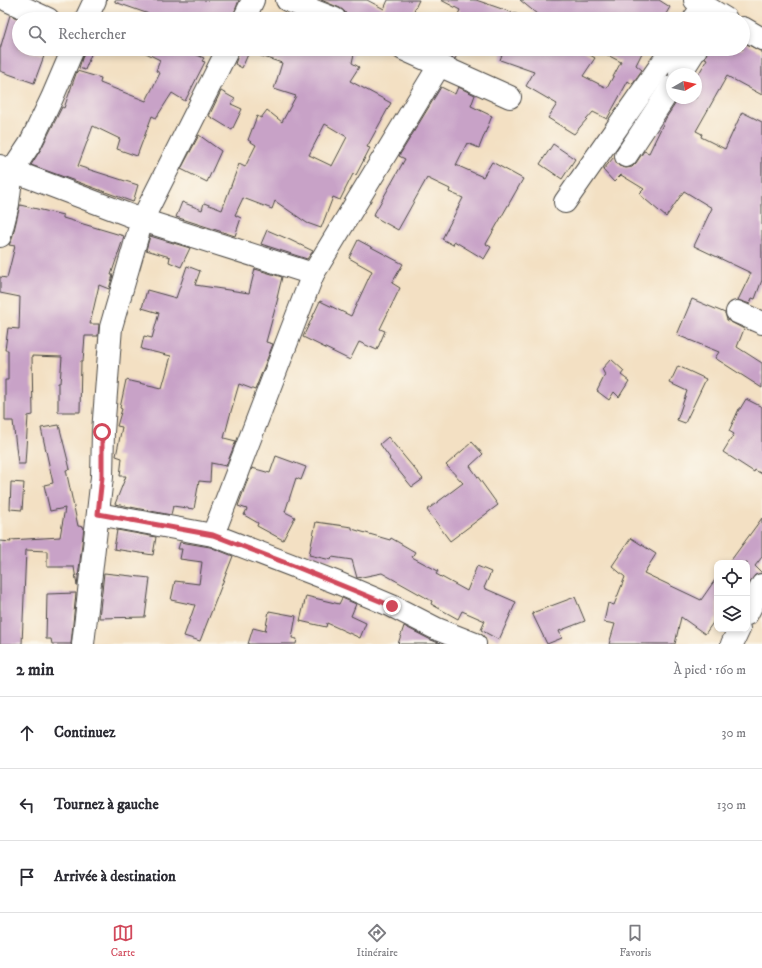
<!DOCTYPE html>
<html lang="fr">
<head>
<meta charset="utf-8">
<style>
	:root { --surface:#fff; --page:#f2f2f3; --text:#2b2b33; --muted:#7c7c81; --line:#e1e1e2; --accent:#d1495b }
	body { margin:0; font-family:"IM FELL DW Pica",serif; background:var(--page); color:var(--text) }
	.controls { position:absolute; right:12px; bottom:12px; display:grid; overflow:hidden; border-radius:8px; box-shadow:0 2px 6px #0003 }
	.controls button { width:36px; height:36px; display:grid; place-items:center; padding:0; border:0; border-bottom:1px solid var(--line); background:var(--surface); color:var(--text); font:20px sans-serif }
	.compass { position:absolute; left:666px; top:68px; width:36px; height:36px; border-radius:50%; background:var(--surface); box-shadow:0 2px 6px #0003; rotate:81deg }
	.stop { position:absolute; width:12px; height:12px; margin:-9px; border:3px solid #d1495b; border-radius:50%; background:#fff }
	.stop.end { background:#d1495b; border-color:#fff; box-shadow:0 1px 4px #0008 }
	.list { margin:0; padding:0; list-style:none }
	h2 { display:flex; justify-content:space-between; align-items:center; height:52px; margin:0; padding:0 16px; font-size:17px }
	h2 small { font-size:13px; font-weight:400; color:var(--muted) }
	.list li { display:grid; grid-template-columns:26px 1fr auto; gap:12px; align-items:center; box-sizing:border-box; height:72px; padding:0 16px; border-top:1px solid var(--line) }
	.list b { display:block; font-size:15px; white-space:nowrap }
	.list em { font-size:13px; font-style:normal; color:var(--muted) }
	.icon { flex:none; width:22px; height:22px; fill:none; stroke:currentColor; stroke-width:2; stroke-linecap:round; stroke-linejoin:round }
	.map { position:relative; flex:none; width:762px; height:644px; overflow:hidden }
	.search { position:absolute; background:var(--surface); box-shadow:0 2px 6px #0003; left:12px; right:12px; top:12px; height:44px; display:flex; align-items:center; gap:10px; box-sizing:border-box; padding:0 14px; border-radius:22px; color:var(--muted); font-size:15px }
	.sheet { height:268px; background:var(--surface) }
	nav { display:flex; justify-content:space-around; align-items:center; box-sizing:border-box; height:56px; border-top:1px solid var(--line); background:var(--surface); font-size:11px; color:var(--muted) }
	nav a { display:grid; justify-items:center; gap:2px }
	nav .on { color:var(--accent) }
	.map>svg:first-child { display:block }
	.building { fill:#c8a2c7; fill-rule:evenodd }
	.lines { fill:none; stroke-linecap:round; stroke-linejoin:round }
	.minor-casing { stroke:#494642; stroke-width:24 }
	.highway-casing { stroke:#494642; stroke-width:24 }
	.minor { stroke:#fff; stroke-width:22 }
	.highway { stroke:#fff; stroke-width:22 }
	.route { stroke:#d1495b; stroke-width:5 }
</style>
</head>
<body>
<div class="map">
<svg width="762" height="644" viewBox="0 0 762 644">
	<rect width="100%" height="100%" fill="#fbf7ec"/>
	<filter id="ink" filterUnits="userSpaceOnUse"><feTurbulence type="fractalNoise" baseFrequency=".025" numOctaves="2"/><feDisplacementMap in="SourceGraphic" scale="8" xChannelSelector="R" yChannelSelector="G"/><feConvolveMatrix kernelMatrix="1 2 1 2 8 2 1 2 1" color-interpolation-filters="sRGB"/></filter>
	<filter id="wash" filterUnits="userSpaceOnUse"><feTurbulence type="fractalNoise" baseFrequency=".012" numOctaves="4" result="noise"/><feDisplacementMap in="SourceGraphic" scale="16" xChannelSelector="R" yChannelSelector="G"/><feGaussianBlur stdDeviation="0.9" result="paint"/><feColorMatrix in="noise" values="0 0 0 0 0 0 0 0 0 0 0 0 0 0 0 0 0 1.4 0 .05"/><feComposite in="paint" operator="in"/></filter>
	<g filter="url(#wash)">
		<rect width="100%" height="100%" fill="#f3e0c3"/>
		<g id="blocks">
			<!-- building -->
			<g class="building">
				<path d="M115,0H239L232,19H163L115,2Z"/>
				<path d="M321,0H367L384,9L388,0H419L410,19H347L345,12L340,8Z"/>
				<path d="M441,0H476L525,17L524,19H456L460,10Z"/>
				<path d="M520,0H659L670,7L663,19H543Z"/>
				<path d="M10,15L19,19V49L44,56L34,83L0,71V49Z"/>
				<path d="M743,42L762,52V95L727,76L696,131L702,134L701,137L725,149L742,112L762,122V280L755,299L752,298L750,304L738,300L751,273L694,246L712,208L684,191L666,217L639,194L644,189L621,175L614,182L603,170L614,157L619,166L626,168L632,167L636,163L644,151L649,153L666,118L679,98H696V79L707,59L705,58L708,49H743Z"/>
				<path d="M85,49H93L85,70L79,68Z"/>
				<path d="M138,49H183L204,58L202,61L205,62L185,101L172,93L156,118L152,116L137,156L117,149L120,139L93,126L78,166L138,185L133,202L31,165L41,149L62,107L64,108L77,71L101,78L100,83L146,101L160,73L156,71L160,60Z"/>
				<path d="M240,49H355L352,63L359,67L350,81L391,103L367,147L370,148L356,175L353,174L340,200L333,197L321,228L307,223L275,201L272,209L243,198L235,215L241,218L235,236L176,217L182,202L202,210L204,203L222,210L239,164L245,167L256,145L248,140L257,116L261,118L267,110L282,122L296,96L274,89L282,63L249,52L242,68L235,64ZM325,124L347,137L332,166L309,155Z"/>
				<path d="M434,49H460L455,59Z"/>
				<path d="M504,49H581L595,58L583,76L607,88L621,62L596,49H644L636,65L642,70L632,84L628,81L607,119L593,112L574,134L548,118L557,104L526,86L534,72L500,60Z"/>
				<path d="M441,87L455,94L458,87L475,95L471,106L492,116L479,148L467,143L456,165L483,177L492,162L523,179L486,244L491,247L484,259L454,241L453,245L442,239L463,198L449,192L450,189L427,178L398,230L373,216L405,159L399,156Z"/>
				<path d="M221,91L235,99L231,104L242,109L232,130L209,116Z"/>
				<path d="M199,135L221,151L207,182L181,169Z"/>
				<path d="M553,144L575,159L562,179L540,164Z"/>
				<path d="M20,205L63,215V218L124,236L111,275H113L109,289L99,285L90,324H99L98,336H85L83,361H81L80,412H58V383H60L62,357L32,356L33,415L28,416L25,464H18L13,421H5V380H8V350H5L8,328L19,329L20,297L0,293V277L7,278L15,246L9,245L12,239Z"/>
				<path d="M267,230L288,239L313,251L307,259L261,244Z"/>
				<path d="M150,236L190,248L181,267L169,262L170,257L146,250Z"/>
				<path d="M358,240L403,264L392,283L400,288L380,329L385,331L377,350L359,342L350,360L303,337L320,301L351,316L372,271L349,258Z"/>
				<path d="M187,266L200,271L195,285L249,293L255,269L282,277L277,298H278L266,342L273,344L255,390L239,384L230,415L224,438L236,441L226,466L211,463L210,482L199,481L194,509L173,506L171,515L115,504L126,476H120L122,458L116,456L122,427L117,426L122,409L120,408L126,380L162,388L171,356L141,349L144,336L152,338L159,313L142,308L147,290L176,298Z"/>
				<path d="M692,299L725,313L727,320L744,329L737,347L762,363V388L715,358L719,352L677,335Z"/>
				<path d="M611,359L624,371L621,375L629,381L619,397L614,392L609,400L597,391L605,375L602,369Z"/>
				<path d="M678,366L706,379L685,423L677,420L687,391L670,383Z"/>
				<path d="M746,399L762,407V474L755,470L754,472L723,452L734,434L729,431L739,409H740Z"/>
				<path d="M59,425L70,469L66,470L78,526L84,527L77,586L74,567H47V551L26,550L22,644H0V541L11,542L10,540L60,537L65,508L50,511L44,485L53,483L41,428Z"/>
				<path d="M388,437L423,479L412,487L389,459L390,458L380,444Z"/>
				<path d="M472,442L483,454L470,466L498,505L450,541L427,510L463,483L446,465Z"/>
				<path d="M276,456L306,467L301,480L296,478L285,512L295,517L283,540L257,526L258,523L244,515L247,509L238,506L252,468L270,473Z"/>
				<path d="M11,482L24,483L22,510L10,509Z"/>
				<path d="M762,518V557L755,566L762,573L755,575L748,586L747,563H729Z"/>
				<path d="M316,522L352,527V529L390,540L391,538L415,552L412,557L438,571L436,574L467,591L477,566L491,572L484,588L516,602L499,640L481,630L485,621L462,611L458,619L431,604L432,601L382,573L357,578L352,560L332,557L331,560L309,555Z"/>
				<path d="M117,530L156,537L153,555L114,549Z"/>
				<path d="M631,538L656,554L644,573L701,600L717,577V617L705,634L681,617L675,644H609L615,624L604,622L608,603L614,605L625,577L612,566Z"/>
				<path d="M180,542L210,547L233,556L200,641L184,636L195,605L171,600L175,581L199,584L202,562L180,559L182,549H178Z"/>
				<path d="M104,573L150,578L145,617L99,618Z"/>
				<path d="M76,593L71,644H52L51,639H46L47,594Z"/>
				<path d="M306,596L339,604L342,598L356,604L351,616L366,623L360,638L327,623L326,627L300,621Z"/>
				<path d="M575,597L585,621L559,631L562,638L547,644L532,613Z"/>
				<path d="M269,611L296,616L292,638L297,639L296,644H248L253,628L265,631Z"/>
				<path d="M404,626L431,640L441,644H398Z"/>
			</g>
		</g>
	</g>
	<g filter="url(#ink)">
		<use href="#blocks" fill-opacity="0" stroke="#494642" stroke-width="1"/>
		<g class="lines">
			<!-- minor casing -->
			<g class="minor-casing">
				<g id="minor">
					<path d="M7,0L48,19"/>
					<path d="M287,0L335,19"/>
					<path d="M86,19L95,0"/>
					<path d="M244,19L253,0"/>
					<path d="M694,19L704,5"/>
					<path d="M403,49L510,97"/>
					<path d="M680,74L696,49"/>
					<path d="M626,156L672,86"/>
					<path d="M0,166L142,220L313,274"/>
					<path d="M565,202L672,49"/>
					<path d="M0,236L8,204L12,171L30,144L52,98L73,49"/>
					<path d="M737,312L762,323"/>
					<path d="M98,514L213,535L338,583L392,606L437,629L475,644"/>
					<path d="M213,535L313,274L439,66"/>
					<path d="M747,614L762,585"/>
					<path d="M83,644L102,477L103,432L111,327L142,220L228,49"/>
					<path d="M732,644L739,629"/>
				</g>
			</g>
			<!-- highway casing -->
			<g class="highway-casing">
				<g id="highway">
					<path d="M695,0L726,19"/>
					<path d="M743,28L762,39"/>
				</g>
			</g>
			<!-- minor -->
			<use href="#minor" class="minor"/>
			<!-- highway -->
			<use href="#highway" class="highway"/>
		</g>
	</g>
	<g class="lines" filter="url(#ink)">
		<!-- route -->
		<path class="route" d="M102,432V477L98,514L213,535L299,568L392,606"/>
	</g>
</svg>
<div class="controls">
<button><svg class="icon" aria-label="locate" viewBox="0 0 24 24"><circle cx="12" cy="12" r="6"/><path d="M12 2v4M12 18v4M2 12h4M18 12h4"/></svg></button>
<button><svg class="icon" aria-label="layers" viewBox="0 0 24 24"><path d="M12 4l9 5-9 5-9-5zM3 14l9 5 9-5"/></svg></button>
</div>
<svg class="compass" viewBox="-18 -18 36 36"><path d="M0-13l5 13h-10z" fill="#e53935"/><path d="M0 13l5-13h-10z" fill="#7c7c81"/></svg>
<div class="stop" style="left:102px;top:432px"></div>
<div class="stop end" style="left:392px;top:606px"></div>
<div class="search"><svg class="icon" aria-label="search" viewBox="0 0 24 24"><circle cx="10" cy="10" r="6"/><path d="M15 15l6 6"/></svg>Rechercher</div>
</div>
<section class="sheet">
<h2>2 min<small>À pied · 160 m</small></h2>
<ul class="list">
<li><svg class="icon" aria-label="ahead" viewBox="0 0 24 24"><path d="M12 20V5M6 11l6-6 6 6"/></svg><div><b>Continuez</b></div><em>30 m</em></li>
<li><svg class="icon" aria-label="left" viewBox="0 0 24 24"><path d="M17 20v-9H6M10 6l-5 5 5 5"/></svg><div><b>Tournez à gauche</b></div><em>130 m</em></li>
<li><svg class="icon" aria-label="arrive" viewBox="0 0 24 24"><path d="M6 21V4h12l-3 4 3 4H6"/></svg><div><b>Arrivée à destination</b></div></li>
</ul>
</section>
<nav>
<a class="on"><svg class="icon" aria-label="map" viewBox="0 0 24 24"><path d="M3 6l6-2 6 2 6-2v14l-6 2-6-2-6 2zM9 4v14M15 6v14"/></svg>Carte</a>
<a><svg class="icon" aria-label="directions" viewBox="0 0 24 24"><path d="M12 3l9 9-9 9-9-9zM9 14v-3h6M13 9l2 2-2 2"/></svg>Itinéraire</a>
<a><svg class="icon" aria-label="saved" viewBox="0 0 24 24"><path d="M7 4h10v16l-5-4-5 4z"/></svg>Favoris</a>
</nav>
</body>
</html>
